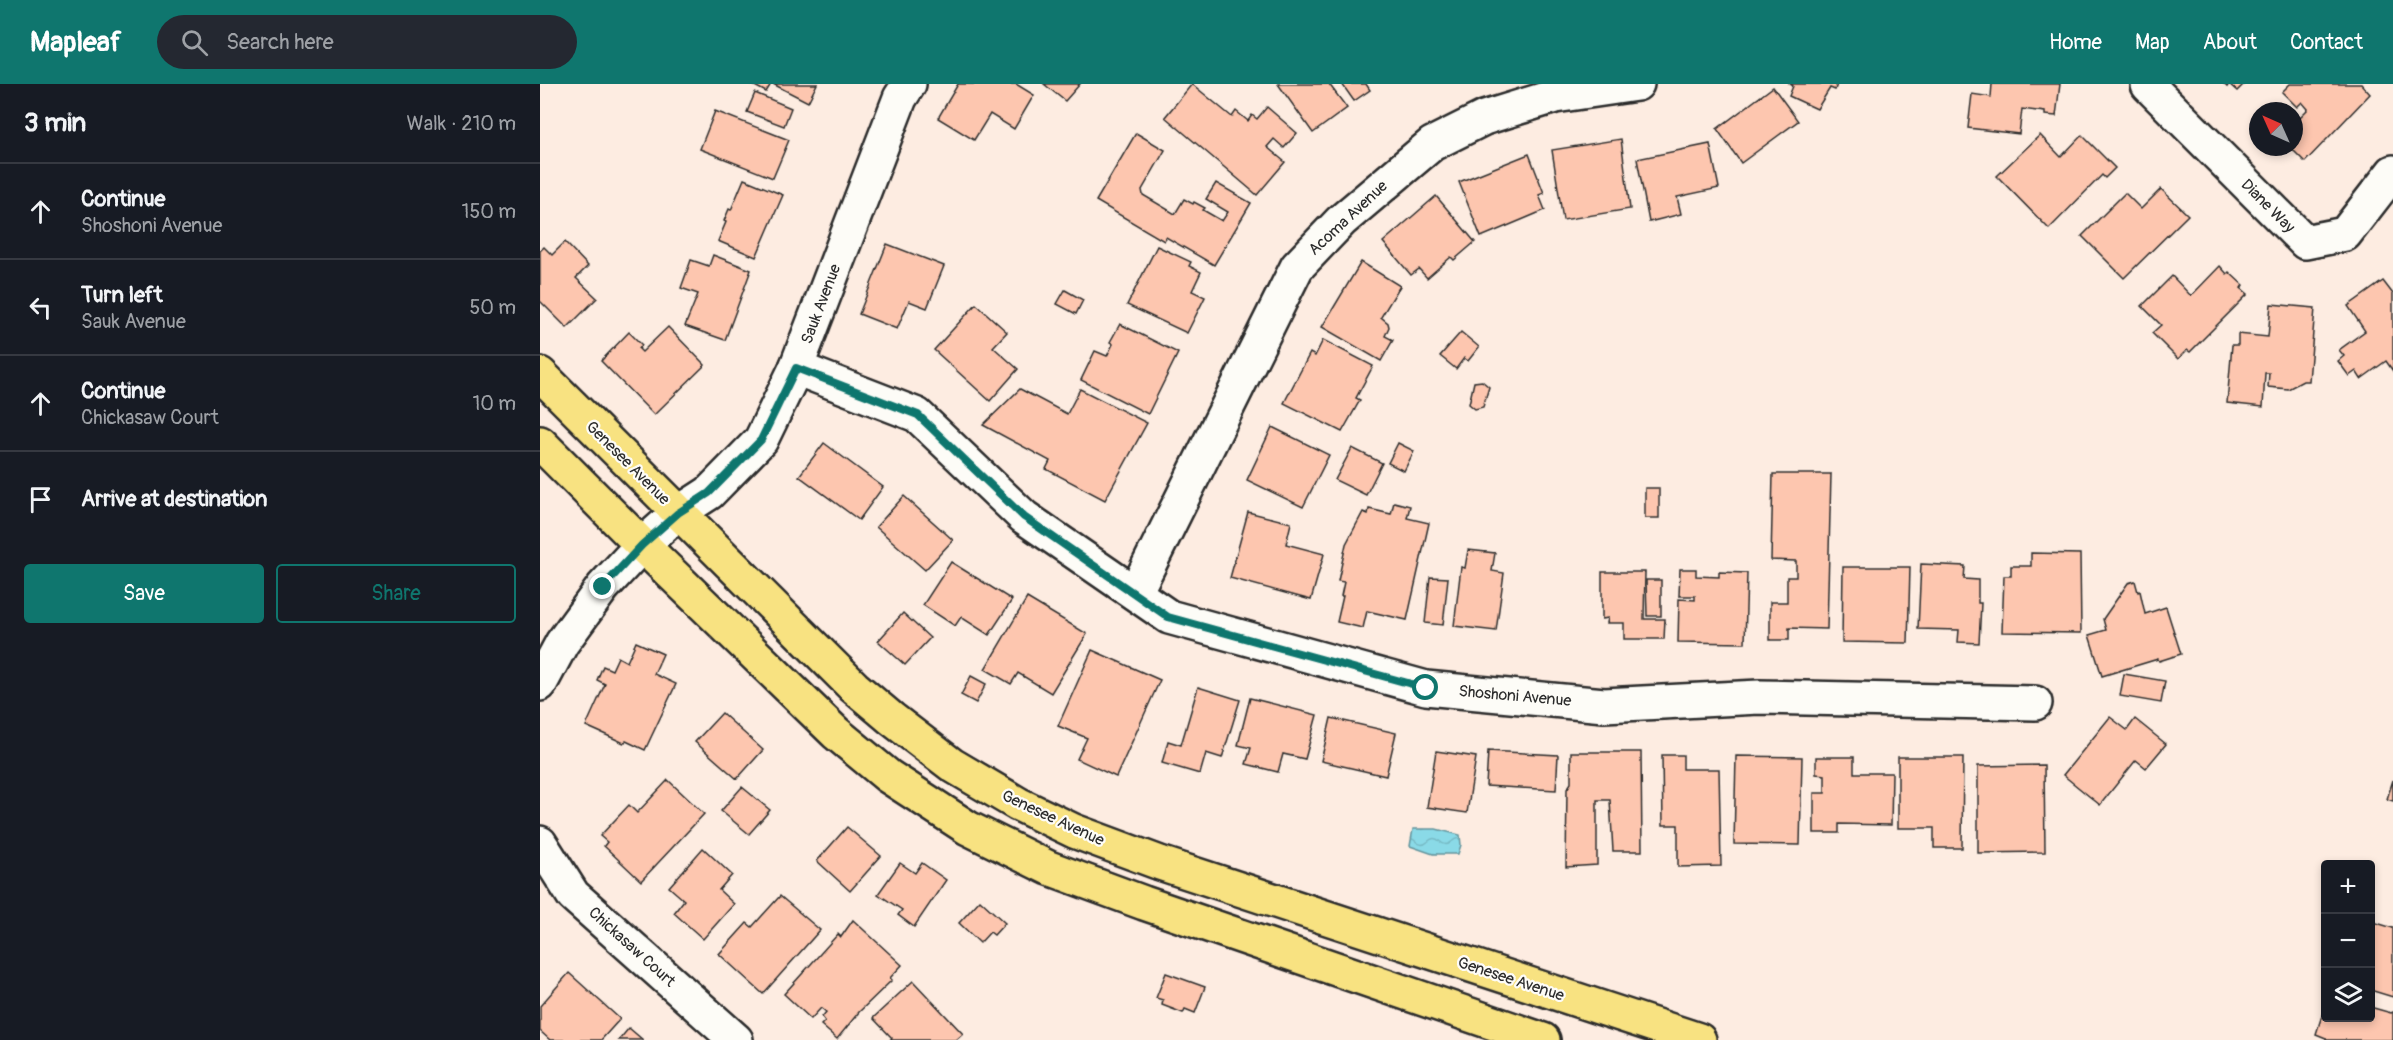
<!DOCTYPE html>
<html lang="en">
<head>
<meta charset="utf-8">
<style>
	:root { --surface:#171b24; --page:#242831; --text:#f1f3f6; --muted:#9ea1a6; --line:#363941; --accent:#0f766e }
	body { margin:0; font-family:Pangolin,sans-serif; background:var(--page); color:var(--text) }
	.controls { position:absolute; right:18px; bottom:18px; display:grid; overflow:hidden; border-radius:6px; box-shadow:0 3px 9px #0003 }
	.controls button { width:54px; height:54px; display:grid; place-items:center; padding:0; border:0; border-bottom:2px solid var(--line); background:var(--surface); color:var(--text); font:30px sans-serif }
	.compass { position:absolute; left:1709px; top:18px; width:54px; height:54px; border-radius:50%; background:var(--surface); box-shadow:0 3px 9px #0003; rotate:315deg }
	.stop { position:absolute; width:18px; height:18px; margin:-14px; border:4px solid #0f766e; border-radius:50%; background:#fff }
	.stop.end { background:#0f766e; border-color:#fff; box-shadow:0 2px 6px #0008 }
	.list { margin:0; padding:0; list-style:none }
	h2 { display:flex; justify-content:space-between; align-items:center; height:78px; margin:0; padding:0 24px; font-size:26px }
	h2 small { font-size:20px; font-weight:400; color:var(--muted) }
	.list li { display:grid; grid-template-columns:39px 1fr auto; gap:18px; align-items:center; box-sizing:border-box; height:96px; padding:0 24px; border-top:2px solid var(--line) }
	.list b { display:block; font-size:22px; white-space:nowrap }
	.list p { margin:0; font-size:20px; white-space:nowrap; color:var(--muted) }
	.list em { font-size:20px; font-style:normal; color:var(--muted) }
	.actions { display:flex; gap:12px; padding:18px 24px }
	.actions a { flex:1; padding:14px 0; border:2px solid var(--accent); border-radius:6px; text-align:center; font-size:21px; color:var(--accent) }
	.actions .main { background:var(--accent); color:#fff }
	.icon { flex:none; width:33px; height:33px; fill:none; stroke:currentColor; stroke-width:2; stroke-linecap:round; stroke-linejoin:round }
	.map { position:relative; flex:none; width:1853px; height:956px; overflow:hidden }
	header { display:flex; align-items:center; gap:36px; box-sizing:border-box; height:84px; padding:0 30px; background:var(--accent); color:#fff }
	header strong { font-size:28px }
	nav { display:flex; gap:33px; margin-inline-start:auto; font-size:21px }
	.search { width:420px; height:54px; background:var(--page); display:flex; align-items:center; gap:15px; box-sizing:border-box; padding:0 21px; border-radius:33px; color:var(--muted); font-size:22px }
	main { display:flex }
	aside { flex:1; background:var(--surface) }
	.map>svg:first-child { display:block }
	.water { fill:url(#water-waves); stroke:#64949c; stroke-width:1.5 }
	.building { fill:#fdc6af; stroke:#2b2b2b; stroke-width:1.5 }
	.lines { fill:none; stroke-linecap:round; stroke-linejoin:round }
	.minor-casing { stroke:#2b2b2b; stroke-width:38 }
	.primary-casing { stroke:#2b2b2b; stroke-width:38 }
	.minor { stroke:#fdfcf7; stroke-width:33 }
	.primary { stroke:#f8e281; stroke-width:33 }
	.route { stroke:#0f766e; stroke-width:8 }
	.labels { text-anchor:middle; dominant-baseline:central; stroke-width:4.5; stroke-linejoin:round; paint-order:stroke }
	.street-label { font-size:16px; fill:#2b2b2b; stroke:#fdfcf7 }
</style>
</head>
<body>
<header>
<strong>Mapleaf</strong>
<div class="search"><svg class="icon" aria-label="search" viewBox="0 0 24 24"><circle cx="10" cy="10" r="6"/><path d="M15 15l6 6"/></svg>Search here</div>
<nav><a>Home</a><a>Map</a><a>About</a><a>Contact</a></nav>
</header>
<main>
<aside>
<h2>3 min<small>Walk · 210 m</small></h2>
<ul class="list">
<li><svg class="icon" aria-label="ahead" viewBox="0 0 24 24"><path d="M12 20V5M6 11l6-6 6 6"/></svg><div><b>Continue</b><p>Shoshoni Avenue</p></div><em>150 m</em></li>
<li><svg class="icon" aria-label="left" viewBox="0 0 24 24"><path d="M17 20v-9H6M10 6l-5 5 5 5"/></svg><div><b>Turn left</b><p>Sauk Avenue</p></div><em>50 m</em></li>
<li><svg class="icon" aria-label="ahead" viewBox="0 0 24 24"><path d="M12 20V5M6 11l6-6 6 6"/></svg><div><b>Continue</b><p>Chickasaw Court</p></div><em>10 m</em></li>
<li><svg class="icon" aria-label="arrive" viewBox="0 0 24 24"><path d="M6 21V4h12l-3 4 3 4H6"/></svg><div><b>Arrive at destination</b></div></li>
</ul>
<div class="actions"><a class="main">Save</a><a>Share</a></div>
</aside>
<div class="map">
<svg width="1853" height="956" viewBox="0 0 1853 956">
	<defs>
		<pattern id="water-waves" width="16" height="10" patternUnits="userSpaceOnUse" patternTransform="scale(1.5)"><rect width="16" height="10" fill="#8adae7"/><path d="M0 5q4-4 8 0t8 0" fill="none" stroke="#77bbc6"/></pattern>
	</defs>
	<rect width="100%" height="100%" fill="#fdece1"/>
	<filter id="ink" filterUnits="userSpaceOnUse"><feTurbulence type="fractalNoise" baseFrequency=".0167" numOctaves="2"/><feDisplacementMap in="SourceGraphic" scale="12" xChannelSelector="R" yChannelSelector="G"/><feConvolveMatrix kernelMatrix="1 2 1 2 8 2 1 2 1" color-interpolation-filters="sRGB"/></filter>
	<g filter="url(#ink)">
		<!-- water -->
		<path class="water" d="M873,745H896L920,751L921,761L918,770H893L870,762Z"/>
		<!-- building -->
		<g class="building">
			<path d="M211,0H231L226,8Z"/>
			<path d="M233,0H277L268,18Z"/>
			<path d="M418,0H476L494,11L474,45L450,30L434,56L398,34Z"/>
			<path d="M504,0H540L525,17Z"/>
			<path d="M652,0L692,33L696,27L708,37L712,31L717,35L727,23L757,49L744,64L734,55L727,63L745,78L717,111L625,33Z"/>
			<path d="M738,0H789L807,24L773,49Z"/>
			<path d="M802,0H826L830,6L814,17Z"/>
			<path d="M1250,0H1297L1295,6L1290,4L1277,25L1249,12L1253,2Z"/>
			<path d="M1452,0H1520L1516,32L1505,31V28L1482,25L1479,50L1428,44L1432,10L1451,13Z"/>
			<path d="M1684,0H1704L1697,7L1689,0L1687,3Z"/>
			<path d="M1750,0H1821L1830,10L1765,78L1750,63H1754V39L1768,25L1762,18L1757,23L1742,8Z"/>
			<path d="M1233,3L1258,37L1201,79L1177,45Z"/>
			<path d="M215,9L251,24L244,42L207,28Z"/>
			<path d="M175,27L249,56L233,94L160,65Z"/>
			<path d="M596,49L625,66L602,106L603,111L635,130L644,115L653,120L654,118L665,124L663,126L682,137L688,128L666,115L676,99L711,119L674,181L626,153L624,157L556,117Z"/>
			<path d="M1500,51L1521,73L1542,51L1575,84L1565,94L1562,91L1509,145L1457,92Z"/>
			<path d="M1081,55L1090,125L1023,136L1012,66Z"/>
			<path d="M1170,60L1179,104L1137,113L1141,130L1109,138L1097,75Z"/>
			<path d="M989,70L1004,109L999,111L1005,126L941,153L919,98Z"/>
			<path d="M204,95L243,111L216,173L178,157L186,138L184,137L189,125L191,126Z"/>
			<path d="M1621,105L1648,131L1584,194L1542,152L1585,109L1601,125Z"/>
			<path d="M896,112L935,158L914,176L911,173L887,194L879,185L871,191L843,158Z"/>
			<path d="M25,158L48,182L36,194L57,214L27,244L0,217V167L4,163L12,171Z"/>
			<path d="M347,160L404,182L387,224L369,217L357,245L319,230Z"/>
			<path d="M617,162L651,178L649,182L661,188L652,207L665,213L647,249L587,221Z"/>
			<path d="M173,171L211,186L185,256L145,242L158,210L141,204L151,176L169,182Z"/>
			<path d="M821,178L860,202L841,233L848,239L849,243L845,252L853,256L841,277L782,243Z"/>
			<path d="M1680,182L1687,190L1689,188L1703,201L1701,204L1708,210L1650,268L1647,266L1638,275L1612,249L1621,241L1602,222L1632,192L1651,212Z"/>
			<path d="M1843,197L1853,210V287L1846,277L1821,295L1816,287L1809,292L1798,277L1804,272L1799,266L1825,247L1808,222Z"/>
			<path d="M525,206L543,216L536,230L517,220Z"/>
			<path d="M436,220L467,248L453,263L478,285L450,317L394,266Z"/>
			<path d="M1731,220L1775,224L1769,297H1763L1748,305L1728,303L1729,289H1725L1723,323L1687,319L1692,261H1698V250L1728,253Z"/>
			<path d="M580,240L638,269L608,330L541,296L555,267L567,272L573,260L570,258Z"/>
			<path d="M128,243L165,281L114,331L61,277L89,248L102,261L99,265L102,268Z"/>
			<path d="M921,248L939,263L928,277L924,274L916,285L900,272Z"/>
			<path d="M783,256L833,282L816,314L820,316L802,348L744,319L770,269L775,272Z"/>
			<path d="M942,297L949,303L943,323L935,325L929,320L934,298Z"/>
			<path d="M480,305L527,330L540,305L607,339L565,416L506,385L510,377L443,341Z"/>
			<path d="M732,343L789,371L763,423L707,396Z"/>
			<path d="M284,359L343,403L319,436L259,392Z"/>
			<path d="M858,359L874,367L864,387L848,379Z"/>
			<path d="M812,364L842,379L826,411L795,396Z"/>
			<path d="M1233,390H1291L1287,545L1249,544V556H1230V518H1247V493H1256V477L1231,476Z"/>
			<rect x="1105" y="404" width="14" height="30"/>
			<path d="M364,412L413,456L385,486L336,443Z"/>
			<path d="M854,418L870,422L867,434L889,439L867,536L827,527L823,544L797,538L803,512H801L804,498L798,497L806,460L823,428L828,430L829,425L851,430Z"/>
			<path d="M708,428L751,439L746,460L784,470L771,516L690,494Z"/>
			<path d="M928,466L955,469L952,487L964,489L956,547L914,542L921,483L925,484Z"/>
			<path d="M1491,469L1540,470L1541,549L1462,548L1464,492H1471V482H1491Z"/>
			<path d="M411,478L472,516L449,551L421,533L415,542L383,521Z"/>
			<path d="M1381,480L1425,482L1424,495L1438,496V519H1441L1439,559L1418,558L1419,546L1378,545Z"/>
			<path d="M1303,483H1370L1368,559L1302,558Z"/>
			<path d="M1140,485H1156V492L1179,493V488L1207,489L1205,559L1138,558L1139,515L1155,516V512H1139Z"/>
			<path d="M1062,488H1105L1104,535H1125L1124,555H1084V539H1067L1068,534L1062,535Z"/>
			<path d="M890,493L908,494L903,541L885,539Z"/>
			<path d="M1106,496H1121V532H1107Z"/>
			<path d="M1595,497L1598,508L1600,507L1605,530L1626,523L1641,570L1619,577L1618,575L1562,592L1549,551L1566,546L1563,535L1588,499Z"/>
			<path d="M487,514L547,550L511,609L478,589L471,600L445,585Z"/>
			<path d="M363,529L390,554L365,581L338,557Z"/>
			<path d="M96,558L123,570L114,590L136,600L105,666L86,657L84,659L46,642L65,600L57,596L63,582L72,586L78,573L87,578Z"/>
			<path d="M552,566L620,596L576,693L537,675L547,654L518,642Z"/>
			<path d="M1584,590L1625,597L1621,619L1580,612Z"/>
			<path d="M431,592L446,600L436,619L421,611Z"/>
			<path d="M658,603L700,616L682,674L666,669L660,690L622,679L628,657L641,661Z"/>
			<path d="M710,614L777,631L765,675L743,670L738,688L706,680L711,664L698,661Z"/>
			<path d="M182,629L223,666L197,695L155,658Z"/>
			<path d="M1570,633L1587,646L1595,635L1626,660L1606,684L1596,676L1560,721L1523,691Z"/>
			<path d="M791,634L856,649L846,692L781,677Z"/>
			<path d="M896,667L936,673L927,729L887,723Z"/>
			<path d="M948,667L1018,671L1016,706L946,702Z"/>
			<path d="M1031,668H1101L1102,767H1073L1070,716H1057V781L1026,783L1027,705L1031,699Z"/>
			<path d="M1122,671H1143V685H1179L1181,782L1138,783V741H1123Z"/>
			<path d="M1196,672L1262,673L1260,761L1194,760Z"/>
			<path d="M1276,673H1314V689H1352L1351,741L1299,740V749H1274V709H1285V691L1276,690Z"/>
			<path d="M1358,673H1423L1422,764H1394V744H1358Z"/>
			<path d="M1504,681L1505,768L1438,769V682Z"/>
			<path d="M128,696L164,730L101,797L64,762L67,758L60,752L89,721L97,729Z"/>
			<path d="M1853,696V717L1847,715Z"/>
			<path d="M202,703L230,726L209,750L181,727Z"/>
			<path d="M307,743L341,772L310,807L277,777Z"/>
			<path d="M163,764L192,791L179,806L194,820L163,855L134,829L144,816L129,803Z"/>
			<path d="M360,779L375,789L382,779L406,796L374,843L358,831L362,826L338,810Z"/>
			<path d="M240,812L280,846L223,910L179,870L207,839L212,843Z"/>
			<path d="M440,816L465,839L454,851L450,848L440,859L419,839Z"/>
			<path d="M313,836L362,881L350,894L352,896L319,928L297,955L281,941L285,937L282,933L286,928L281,924L271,935L244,910L298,850L301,853Z"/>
			<path d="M1830,837L1853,844V913L1830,906Z"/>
			<path d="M29,889L80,935L61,956H10L0,947V922Z"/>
			<path d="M626,889L665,903L655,929L645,925L643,929L622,921L623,916L616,914Z"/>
			<path d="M373,897L423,950L416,956H350L352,954L333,934Z"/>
			<path d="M1786,919V934H1830V923L1851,929L1853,928V956H1786V954L1776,950Z"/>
			<path d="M89,944L103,956H79Z"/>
		</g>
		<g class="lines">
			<!-- minor casing -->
			<g class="minor-casing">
				<g id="minor">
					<path d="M1608,1L1765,158L1805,150L1853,88"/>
					<path d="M256,284L377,331L484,433L629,533L886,604L1064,621L1219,613L1495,619"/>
					<path d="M595,509L757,183L801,137L892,60L944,34L1015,12L1097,0"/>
					<path d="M0,600L22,559L63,503L102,461L138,429L169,409L221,356L256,284L360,14L369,0"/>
					<path d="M0,759L33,811L196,956"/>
				</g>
			</g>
			<!-- primary casing -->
			<g class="primary-casing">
				<g id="primary">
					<path d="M0,290L314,603L352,635L412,681L478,720L534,747L620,779L1159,956"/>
					<path d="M0,359L102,461L296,649L348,692L428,744L509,784L604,819L1003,956"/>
				</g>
			</g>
			<!-- minor -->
			<use href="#minor" class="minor"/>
			<!-- primary -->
			<use href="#primary" class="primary"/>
		</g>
	</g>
	<g class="lines" filter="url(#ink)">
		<!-- route -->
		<path class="route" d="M63,503L102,461L138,429L169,409L221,356L256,284L378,331L484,433L628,533L886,604"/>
	</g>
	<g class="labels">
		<!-- street labels -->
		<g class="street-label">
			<text transform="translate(1728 122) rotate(45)">Diane Way</text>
			<text transform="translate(808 134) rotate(-43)">Acoma Avenue</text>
			<text transform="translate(281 220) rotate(-69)">Sauk Avenue</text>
			<text transform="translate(88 379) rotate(45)">Genesee Avenue</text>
			<text transform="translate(975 612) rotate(5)">Shoshoni Avenue</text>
			<text transform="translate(513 734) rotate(25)">Genesee Avenue</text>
			<text transform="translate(92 863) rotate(42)">Chickasaw Court</text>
			<text transform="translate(971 895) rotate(18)">Genesee Avenue</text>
		</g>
	</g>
</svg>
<div class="controls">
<button>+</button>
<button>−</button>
<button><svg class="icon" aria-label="layers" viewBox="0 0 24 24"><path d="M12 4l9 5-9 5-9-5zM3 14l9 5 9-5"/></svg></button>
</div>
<svg class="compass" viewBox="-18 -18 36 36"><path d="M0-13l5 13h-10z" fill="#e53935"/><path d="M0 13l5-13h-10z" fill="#9ea1a6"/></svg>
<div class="stop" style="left:886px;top:604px"></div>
<div class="stop end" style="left:63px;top:503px"></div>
</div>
</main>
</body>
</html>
